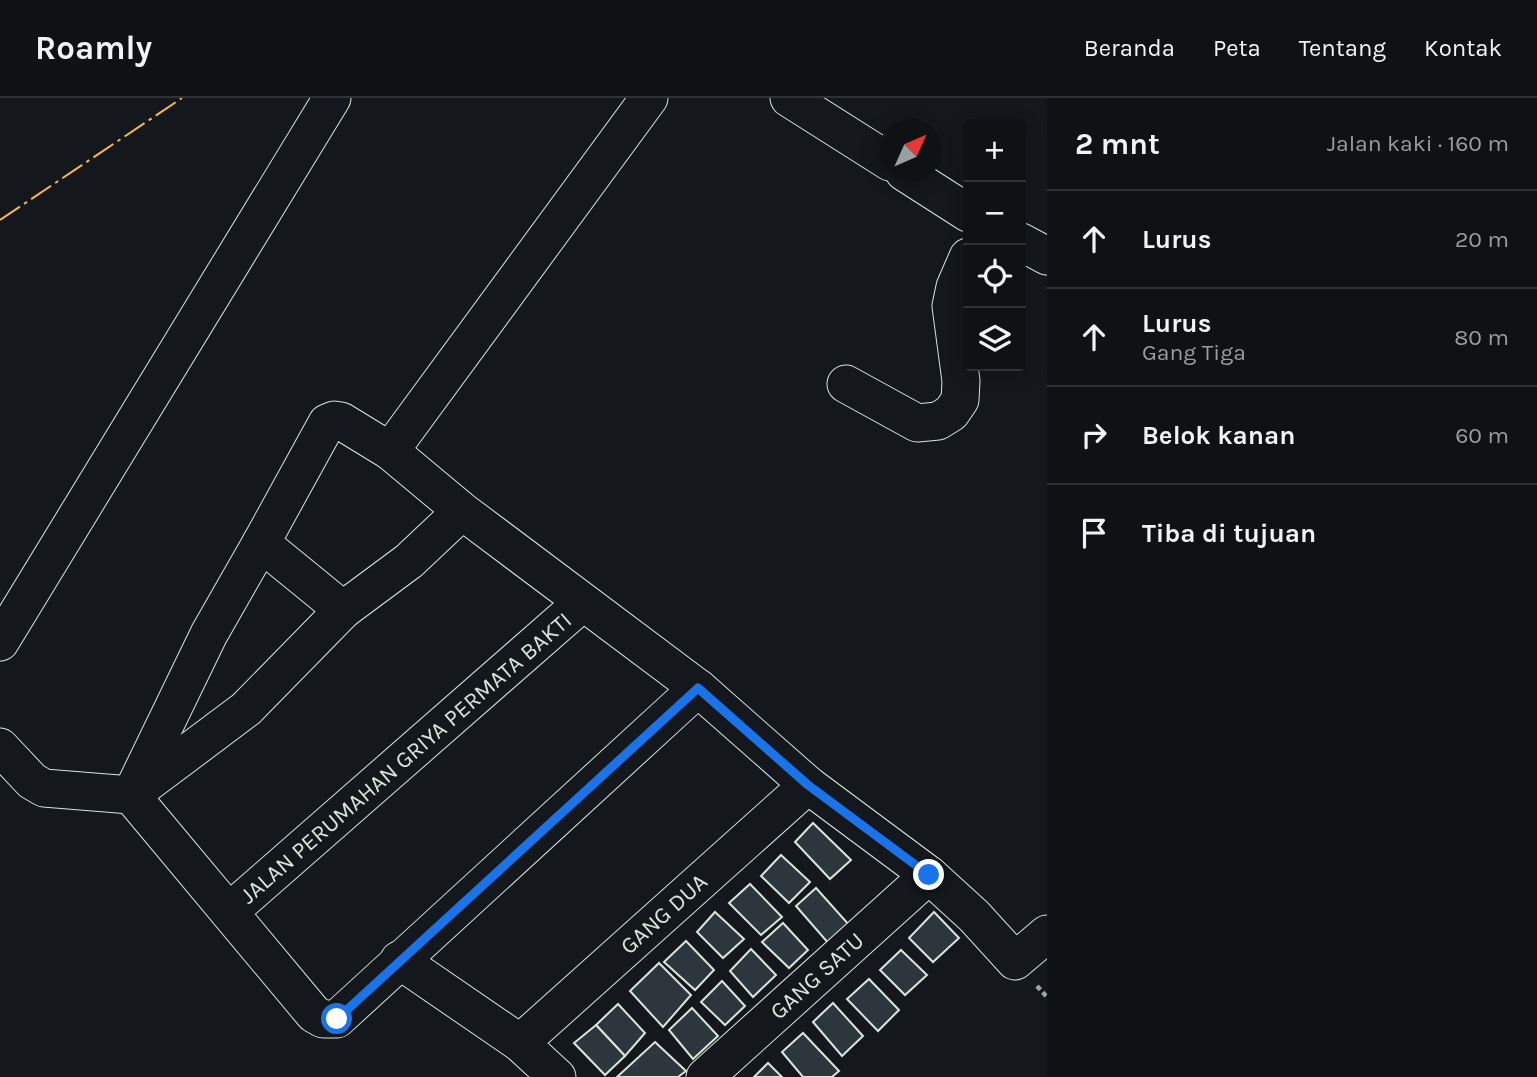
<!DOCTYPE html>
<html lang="id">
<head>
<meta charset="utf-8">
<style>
	:root { --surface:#0f1215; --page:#181b1e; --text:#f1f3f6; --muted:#9b9ea0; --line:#2f3234 }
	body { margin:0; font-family:Karla,sans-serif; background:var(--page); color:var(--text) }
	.controls { position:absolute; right:21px; top:21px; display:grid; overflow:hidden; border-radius:7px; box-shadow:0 4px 18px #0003 }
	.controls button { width:63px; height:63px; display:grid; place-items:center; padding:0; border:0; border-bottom:2px solid var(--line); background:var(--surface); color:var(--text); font:35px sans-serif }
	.compass { position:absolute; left:879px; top:21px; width:63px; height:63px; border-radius:50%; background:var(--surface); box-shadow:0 4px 18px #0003; rotate:45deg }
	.stop { position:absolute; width:21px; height:21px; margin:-16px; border:5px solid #1a73e8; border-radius:50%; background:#fff }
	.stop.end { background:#1a73e8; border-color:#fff; box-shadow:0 2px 7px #0008 }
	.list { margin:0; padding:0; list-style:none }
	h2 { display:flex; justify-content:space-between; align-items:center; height:91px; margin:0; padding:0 28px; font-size:30px }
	h2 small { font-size:23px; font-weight:400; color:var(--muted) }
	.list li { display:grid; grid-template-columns:46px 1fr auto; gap:21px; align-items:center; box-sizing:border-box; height:98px; padding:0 28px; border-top:2px solid var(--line) }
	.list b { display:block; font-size:26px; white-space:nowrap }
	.list p { margin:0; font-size:23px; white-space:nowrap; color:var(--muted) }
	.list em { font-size:23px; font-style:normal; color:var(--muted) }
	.icon { flex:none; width:38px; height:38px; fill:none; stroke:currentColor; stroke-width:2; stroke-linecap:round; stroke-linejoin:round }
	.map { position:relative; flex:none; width:1047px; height:979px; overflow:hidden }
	header { display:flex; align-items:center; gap:42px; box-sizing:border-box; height:98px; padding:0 35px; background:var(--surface); border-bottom:2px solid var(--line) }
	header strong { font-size:33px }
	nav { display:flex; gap:38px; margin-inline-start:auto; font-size:24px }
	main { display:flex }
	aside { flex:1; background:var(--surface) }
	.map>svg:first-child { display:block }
	.building { fill:#2c363c; stroke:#d8e6dc; stroke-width:2 }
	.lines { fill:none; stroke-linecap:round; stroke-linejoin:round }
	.minor-casing { stroke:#d8e6dc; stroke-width:39 }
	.path { stroke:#9da8a2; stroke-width:4.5; stroke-dasharray:5 3.5; stroke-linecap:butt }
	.minor { stroke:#14181c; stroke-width:37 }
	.power { stroke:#ffb74d; stroke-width:2; stroke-dasharray:24 5 3.5 5; stroke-linecap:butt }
	.route { stroke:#1a73e8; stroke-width:9 }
	.labels { text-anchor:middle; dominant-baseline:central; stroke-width:5; stroke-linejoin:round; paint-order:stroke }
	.street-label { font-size:23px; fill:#d8e6dc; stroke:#14181c }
</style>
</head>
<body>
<header>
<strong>Roamly</strong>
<nav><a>Beranda</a><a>Peta</a><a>Tentang</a><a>Kontak</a></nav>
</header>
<main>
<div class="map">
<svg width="1047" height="979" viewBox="0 0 1047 979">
	<rect width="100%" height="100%" fill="#14181c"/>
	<!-- building -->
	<g class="building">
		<path d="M813,725L851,762L830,781L795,744Z"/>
		<path d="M781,757L810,784L789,805L761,778Z"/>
		<path d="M750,786L782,819L761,837L729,805Z"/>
		<path d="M816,790L851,829L829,846L796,808Z"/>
		<path d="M715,814L744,841L723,860L697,834Z"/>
		<path d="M934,814L959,840L933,864L909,840Z"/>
		<path d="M783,825L808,852L789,870L762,844Z"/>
		<path d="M686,843L714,872L695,892L664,864Z"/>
		<path d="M751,851L776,877L753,899L730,873Z"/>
		<path d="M901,852L927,877L905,897L880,872Z"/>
		<path d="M659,865L691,897L663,929L630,893Z"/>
		<path d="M869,881L899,912L878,933L847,901Z"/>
		<path d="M722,883L745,908L725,927L701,904Z"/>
		<path d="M833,905L863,938L842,958L813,924Z"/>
		<path d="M618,906L645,935L625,958L596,927Z"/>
		<path d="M692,910L718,938L693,961L669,932Z"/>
		<path d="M596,927L625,958L605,977L574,945Z"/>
		<path d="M803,935L839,973L832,979H803L782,954Z"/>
		<path d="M655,944L686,973L678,979H617Z"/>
		<path d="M768,965L782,979H754Z"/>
	</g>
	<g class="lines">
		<!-- minor casing -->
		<g class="minor-casing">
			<g id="minor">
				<path d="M789,0L890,64"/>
				<path d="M904,74L968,115"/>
				<path d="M1021,144L1047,158"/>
				<path d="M846,286L917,325L938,323L951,315L960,302L961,283L951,208L955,189L968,159"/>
				<path d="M390,353L649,0"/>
				<path d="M462,413L409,463L343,512L261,445L327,325L334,322L341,323L390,353L462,413L698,590L808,687L929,777L974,818L1015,863L1047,836"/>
				<path d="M0,544L332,0"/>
				<path d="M0,649L32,683L44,690L131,697"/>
				<path d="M134,695L246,611L343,512"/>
				<path d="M131,697L314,916L323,921H337L698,590"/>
				<path d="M131,697L209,536L261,445"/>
				<path d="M229,814L582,505"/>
				<path d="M399,862L520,945L557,979"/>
				<path d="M520,945L808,687"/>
				<path d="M705,979L929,777"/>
			</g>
		</g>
		<!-- path -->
		<path class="path" d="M1037,888L1047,899"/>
		<!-- minor -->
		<use href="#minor" class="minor"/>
		<!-- power -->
		<path class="power" d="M0,122L182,0"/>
	</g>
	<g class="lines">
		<!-- route -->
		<path class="route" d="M337,921L698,590L808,687L929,777"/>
	</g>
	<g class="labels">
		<!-- street labels -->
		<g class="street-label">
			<text transform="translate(406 660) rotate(-41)">JALAN PERUMAHAN GRIYA PERMATA BAKTI</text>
			<text transform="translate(664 816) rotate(-42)">GANG DUA</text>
			<text transform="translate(817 878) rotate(-42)">GANG SATU</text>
		</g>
	</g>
</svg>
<div class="controls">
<button>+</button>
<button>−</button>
<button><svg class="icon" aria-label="locate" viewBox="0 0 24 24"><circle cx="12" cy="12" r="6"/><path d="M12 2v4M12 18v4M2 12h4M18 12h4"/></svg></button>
<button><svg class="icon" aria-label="layers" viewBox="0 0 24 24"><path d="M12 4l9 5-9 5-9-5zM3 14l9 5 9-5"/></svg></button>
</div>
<svg class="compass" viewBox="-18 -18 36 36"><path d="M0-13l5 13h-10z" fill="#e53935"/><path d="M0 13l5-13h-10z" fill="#9b9ea0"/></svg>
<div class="stop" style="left:337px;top:921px"></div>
<div class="stop end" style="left:929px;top:777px"></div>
</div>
<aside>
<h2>2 mnt<small>Jalan kaki · 160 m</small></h2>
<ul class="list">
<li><svg class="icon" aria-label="ahead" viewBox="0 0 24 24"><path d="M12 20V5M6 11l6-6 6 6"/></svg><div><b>Lurus</b></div><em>20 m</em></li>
<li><svg class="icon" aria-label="ahead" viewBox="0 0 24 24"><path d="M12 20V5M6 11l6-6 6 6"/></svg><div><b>Lurus</b><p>Gang Tiga</p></div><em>80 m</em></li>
<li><svg class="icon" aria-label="right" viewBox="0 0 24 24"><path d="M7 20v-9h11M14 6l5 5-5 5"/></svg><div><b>Belok kanan</b></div><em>60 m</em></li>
<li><svg class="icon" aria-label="arrive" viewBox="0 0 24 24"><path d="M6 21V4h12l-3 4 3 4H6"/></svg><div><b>Tiba di tujuan</b></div></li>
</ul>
</aside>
</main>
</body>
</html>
